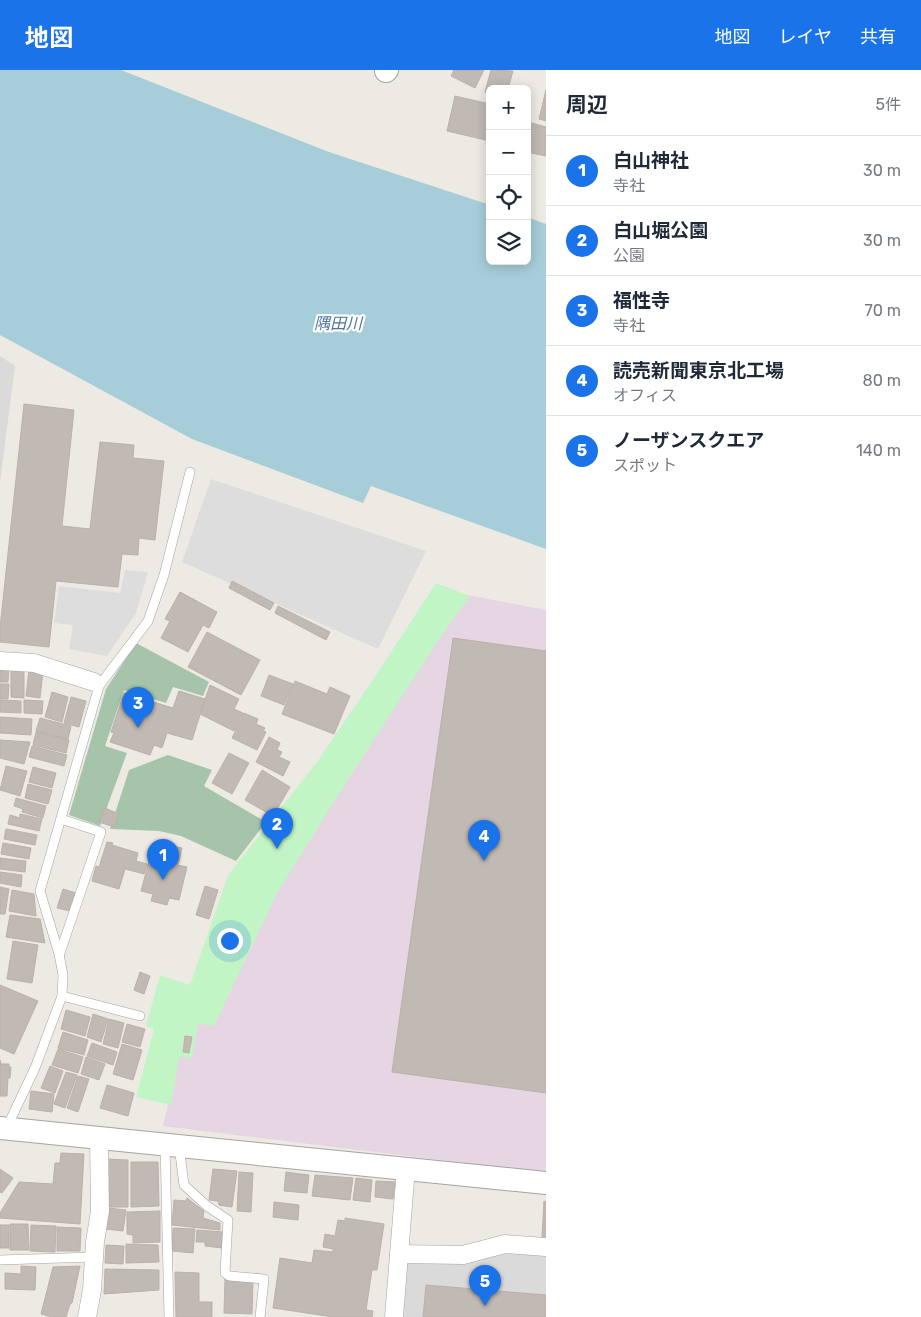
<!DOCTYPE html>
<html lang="ja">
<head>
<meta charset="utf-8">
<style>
	:root { --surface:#fff; --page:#f2f2f3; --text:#1f2937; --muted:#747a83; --line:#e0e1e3; --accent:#1a73e8 }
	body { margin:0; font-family:Rubik,"Noto Sans JP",sans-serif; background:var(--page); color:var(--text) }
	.controls { position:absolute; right:15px; top:15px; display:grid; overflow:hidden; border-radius:8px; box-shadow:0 2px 12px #0003 }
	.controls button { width:45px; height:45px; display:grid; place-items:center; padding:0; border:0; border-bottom:1px solid var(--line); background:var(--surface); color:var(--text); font:25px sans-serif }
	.you { position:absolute; left:229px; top:870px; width:18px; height:18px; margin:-12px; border:4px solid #fff; border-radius:50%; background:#1a73e8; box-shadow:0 0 0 8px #1a73e833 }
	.badge { display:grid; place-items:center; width:32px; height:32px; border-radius:50%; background:var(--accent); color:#fff; font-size:16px; font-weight:700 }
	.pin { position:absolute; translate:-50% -41px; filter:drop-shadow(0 1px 2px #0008) }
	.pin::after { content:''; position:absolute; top:26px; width:18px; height:15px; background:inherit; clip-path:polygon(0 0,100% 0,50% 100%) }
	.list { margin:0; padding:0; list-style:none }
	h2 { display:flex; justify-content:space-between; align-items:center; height:65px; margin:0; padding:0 20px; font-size:21px }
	h2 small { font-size:16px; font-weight:400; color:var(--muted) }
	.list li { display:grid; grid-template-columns:32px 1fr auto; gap:15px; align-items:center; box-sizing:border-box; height:70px; padding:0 20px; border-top:1px solid var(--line) }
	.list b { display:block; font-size:19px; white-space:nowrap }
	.list p { margin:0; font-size:16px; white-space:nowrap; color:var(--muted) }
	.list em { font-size:16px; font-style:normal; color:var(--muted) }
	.icon { flex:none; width:28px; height:28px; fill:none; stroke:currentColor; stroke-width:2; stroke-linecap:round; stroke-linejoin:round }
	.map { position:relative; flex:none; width:546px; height:1247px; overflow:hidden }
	header { display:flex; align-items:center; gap:30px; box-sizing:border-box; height:70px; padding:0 25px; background:var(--accent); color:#fff }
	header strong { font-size:24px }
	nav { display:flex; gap:28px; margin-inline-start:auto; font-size:18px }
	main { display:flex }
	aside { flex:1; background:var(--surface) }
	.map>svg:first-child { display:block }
	.residential { fill:#dbdada }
	.industrial { fill:#e6d5e3 }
	.cemetery { fill:#a6c4aa }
	.park { fill:#c2f5c6 }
	.parking { fill:#ddd }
	.water { fill:#a6cdd8 }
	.building { fill:#c1b9b3; stroke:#bdb0a7 }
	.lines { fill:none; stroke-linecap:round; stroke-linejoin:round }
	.service-casing { stroke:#a4a4a4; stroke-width:10 }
	.minor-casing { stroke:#a4a4a4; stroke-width:19 }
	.tertiary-casing { stroke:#a4a4a4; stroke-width:24 }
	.service { stroke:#fff; stroke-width:9 }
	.minor { stroke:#fff; stroke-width:18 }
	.tertiary { stroke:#fff; stroke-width:22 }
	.labels { text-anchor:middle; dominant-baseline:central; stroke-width:4.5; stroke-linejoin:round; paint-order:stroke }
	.water-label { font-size:16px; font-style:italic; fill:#4e769d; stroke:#fff }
</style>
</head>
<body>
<header>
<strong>地図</strong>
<nav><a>地図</a><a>レイヤ</a><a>共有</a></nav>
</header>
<main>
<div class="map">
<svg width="546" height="1247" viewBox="0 0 546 1247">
	<rect width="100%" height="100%" fill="#edeae3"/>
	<!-- residential -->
	<g class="residential">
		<path d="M0,286L15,296L0,412Z"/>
		<path d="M506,1178L546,1180V1247H401L405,1189Z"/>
	</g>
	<!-- industrial -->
	<path class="industrial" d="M462,524L546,540V1103L163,1056L188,949Z"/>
	<!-- cemetery -->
	<g class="cemetery">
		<path d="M136,573L209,612L203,626L173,617L166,633L124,620L105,676L127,683L100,756L69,745L106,619Z"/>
		<path d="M168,685L212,700L204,716L266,752L236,791L181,766L159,761L110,759L129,700Z"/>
	</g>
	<!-- park -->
	<path class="park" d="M436,513L470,526L443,563L338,725L277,823L214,956L198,954L192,988L179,987L171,1035L136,1027L154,959L146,956L160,905L190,915L228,805L317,692L374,608Z"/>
	<!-- parking -->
	<g class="parking">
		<path d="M211,409L426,481L378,579L182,492Z"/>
		<path d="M125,500L148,502L136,543L107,586L69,579L73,555L54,553L59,516L120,523Z"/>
	</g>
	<!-- water -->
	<path class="water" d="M0,0H121L329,82L490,135V191H527V147L546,154V479L371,416L363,433L192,369L0,265Z"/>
	<!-- building -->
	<g class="building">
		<path d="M454,0H484L475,18L451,6Z"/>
		<path d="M491,0L513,1L508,19H490V24L485,22Z"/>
		<path d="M546,20V51L539,49Z"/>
		<path d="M455,26L490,34V71L447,61Z"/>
		<path d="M528,52L546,57V86L527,82Z"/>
		<path d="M24,334L74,340L62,456L90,459L100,372L134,375L133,388L164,391L155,470L139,468L138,485L122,484L118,517L56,511L49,577L0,572V558Z"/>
		<path d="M232,511L274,533L270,540L229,518Z"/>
		<path d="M180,522L217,542L209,558L203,555L188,582L161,568L170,551L165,549Z"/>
		<path d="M278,536L330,562L326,570L275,543Z"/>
		<path d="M207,562L260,590L241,625L188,597Z"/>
		<path d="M453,568L546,581V1023L392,1002Z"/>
		<path d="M0,597L9,598L8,612H0Z"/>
		<path d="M11,598L24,599V628L11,627Z"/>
		<path d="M29,600L43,601L40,628L26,626Z"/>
		<path d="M269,605L293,614L284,635L261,626Z"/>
		<path d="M295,611L327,624L330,617L350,626L334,664L282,644Z"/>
		<path d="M0,614H9L8,629H0Z"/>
		<path d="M210,615L239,629L234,639L243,643L234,661L200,644Z"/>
		<path d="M179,621L205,629L192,670L167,663L162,678L154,675L150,685L110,672L114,663L111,662L124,623L173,638Z"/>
		<path d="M52,622L68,627L62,652L45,647Z"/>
		<path d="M71,627L86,631L79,657L64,653Z"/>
		<path d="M0,630L21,631V643L0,642Z"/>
		<path d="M24,630L43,631L42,644L24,643Z"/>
		<path d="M244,643L258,649L256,654L265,658L263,661L266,662L257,680L232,668Z"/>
		<path d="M0,647L32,649L31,665L0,663Z"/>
		<path d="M40,648L71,656L68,669L36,661Z"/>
		<path d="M36,662L69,670L66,683L33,675Z"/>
		<path d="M269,667L280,673L277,680L282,682L279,687L290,692L283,706L256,692Z"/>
		<path d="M0,670L30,672L24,694L0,688Z"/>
		<path d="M32,676L67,685L64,696L29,687Z"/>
		<path d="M229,683L249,693L232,724L212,713Z"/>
		<path d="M6,696L27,701L20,726L0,720Z"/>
		<path d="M33,697L56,703L52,718L29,712Z"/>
		<path d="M262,700L290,717L273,746L245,730Z"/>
		<path d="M28,714L52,720L48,734L25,728Z"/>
		<path d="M16,728L46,736L43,748L22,742L23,739L14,736Z"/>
		<path d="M105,738L119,744L114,757L99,752Z"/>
		<path d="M20,744L42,749L39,761L8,754L10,745L20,748Z"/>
		<path d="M6,759L37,765L35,775L4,769Z"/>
		<path d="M107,772L113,773L112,775L138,783L136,791L147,794L144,804L125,799L119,819L92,811L96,796L99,797Z"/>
		<path d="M3,773L31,778L29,789L1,784Z"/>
		<path d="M164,774L182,778L178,795L187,797L179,830L169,828L167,835L151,831L153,824L141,821L150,787L159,790Z"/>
		<path d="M0,788L26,791L25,802L0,799Z"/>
		<path d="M0,802L22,805L21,817L0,813Z"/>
		<path d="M205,816L218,820L209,849L196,845Z"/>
		<path d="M0,817L9,819L5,844H0Z"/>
		<path d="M63,819L76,823L70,841L57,838Z"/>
		<path d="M12,820L34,824L36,846L9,841Z"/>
		<path d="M10,845L40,849L45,873L6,867Z"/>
		<path d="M13,871L38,875L32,913L7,909Z"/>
		<path d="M140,902L150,906L144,924L134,920Z"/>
		<path d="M0,915L38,931L14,984L0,978Z"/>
		<path d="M66,940L90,947L85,966L61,959Z"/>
		<path d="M93,944L108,949L101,972L87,967Z"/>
		<path d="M109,949L124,953L118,978L103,974Z"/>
		<path d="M127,954L145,959L140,977L122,972Z"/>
		<path d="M63,962L88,970L84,985L58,978Z"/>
		<path d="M185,966L192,967L189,983L183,982Z"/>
		<path d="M92,973L117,982L113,995L87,986Z"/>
		<path d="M122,974L142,980L133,1010L113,1004Z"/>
		<path d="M58,979L83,987L78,1003L52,995Z"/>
		<path d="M86,987L105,994L99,1010L81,1004Z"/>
		<path d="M0,990L1,994H9V997H11L10,1008H8L7,1026H0Z"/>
		<path d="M50,996L63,1001L55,1023L41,1018Z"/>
		<path d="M66,1002L77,1005L65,1038L54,1034Z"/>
		<path d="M78,1006L89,1009L78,1042L67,1038Z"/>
		<path d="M107,1015L134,1023L128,1046L100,1038Z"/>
		<path d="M31,1021L54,1024L52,1042L29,1039Z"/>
		<path d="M61,1083L84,1084L80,1154L0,1148V1143L19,1112L53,1114L55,1093H60Z"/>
		<path d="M106,1089L128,1090V1137H106Z"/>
		<path d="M131,1092H158L159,1136L131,1137Z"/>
		<path d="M0,1099L13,1108L2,1123L0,1122Z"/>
		<path d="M213,1099L237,1101L232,1137L219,1135L218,1131L209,1130Z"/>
		<path d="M239,1102L253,1103L251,1142L237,1141Z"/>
		<path d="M286,1102L309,1105L307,1123L284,1121Z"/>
		<path d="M315,1105L353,1108L350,1130L312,1126Z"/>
		<path d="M356,1108L372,1110L370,1132L353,1130Z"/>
		<path d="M376,1111L395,1112L393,1129L375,1127Z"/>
		<path d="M187,1128L204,1141L203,1148L220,1153V1160L172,1155L174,1130L186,1131Z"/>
		<path d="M544,1131L546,1132V1167H542Z"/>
		<path d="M274,1132L299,1135L298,1150L273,1147Z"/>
		<path d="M108,1138L126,1140L123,1161L106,1159Z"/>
		<path d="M160,1141V1172L133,1173V1165L127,1164V1142Z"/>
		<path d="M345,1148L384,1154L377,1200H372L366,1240L373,1241L372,1247H333L273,1238L280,1188L312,1193L314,1180L333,1182V1179L323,1177L325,1164L335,1166L338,1150L345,1151Z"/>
		<path d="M10,1154H28L29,1180H10Z"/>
		<rect x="0" y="1155" width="9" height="23"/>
		<path d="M31,1155L56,1156L55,1182L30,1181Z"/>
		<path d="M57,1157L81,1158L80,1181H57Z"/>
		<path d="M173,1158L195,1159L193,1183L172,1181Z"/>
		<path d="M197,1160L223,1162L222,1178L205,1176V1172H196Z"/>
		<path d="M126,1174L158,1175L159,1192L126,1193Z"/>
		<path d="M106,1175L124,1176L123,1194L105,1193Z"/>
		<path d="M21,1196L36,1197L35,1220L5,1219V1203L21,1204Z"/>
		<path d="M80,1196L72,1233L70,1234L66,1247H52L41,1244L53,1197Z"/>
		<path d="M105,1199L159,1200V1220L104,1224Z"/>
		<path d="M175,1202L199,1203V1232H212V1247H176Z"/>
		<path d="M225,1209L253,1211L252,1244L224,1243Z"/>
		<path d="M426,1215L546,1225V1247H423Z"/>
	</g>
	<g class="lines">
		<!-- service casing -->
		<g class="service-casing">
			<g id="service">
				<path d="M60,883L101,762L61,749"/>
				<path d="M62,926L140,946"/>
				<path d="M7,1057L35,998L62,926L63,905L59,884L40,821L99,616L148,551L164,505L190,402"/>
				<path d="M165,1075L169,1247"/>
				<path d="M179,1076L184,1115L207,1136L228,1150L225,1203L229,1206L264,1209L260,1247"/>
				<path d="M0,1190L94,1187"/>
			</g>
		</g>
		<!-- minor casing -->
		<g class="minor-casing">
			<g id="minor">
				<path d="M0,591L34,593L94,612"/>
				<path d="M399,1184L463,1185L505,1174L546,1177"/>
				<path d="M87,1247L92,1220L95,1172L100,1141L99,1068"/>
				<path d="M394,1247L406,1098"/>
			</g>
		</g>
		<!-- tertiary casing -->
		<g class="tertiary-casing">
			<g id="tertiary">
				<path d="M386,1L387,0"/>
				<path d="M0,1058L546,1113"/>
			</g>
		</g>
		<!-- service -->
		<use href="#service" class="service"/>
		<!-- minor -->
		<use href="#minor" class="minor"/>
		<!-- tertiary -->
		<use href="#tertiary" class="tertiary"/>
	</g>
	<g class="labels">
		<!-- water labels -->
		<g class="water-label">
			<text x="338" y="253">隅田川</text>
		</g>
	</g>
</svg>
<div class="controls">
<button>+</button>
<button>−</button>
<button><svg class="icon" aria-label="locate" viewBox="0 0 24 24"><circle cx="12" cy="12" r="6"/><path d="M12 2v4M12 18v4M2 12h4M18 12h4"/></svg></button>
<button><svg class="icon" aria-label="layers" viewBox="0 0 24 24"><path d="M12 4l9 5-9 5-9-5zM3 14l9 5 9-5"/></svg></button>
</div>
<div class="you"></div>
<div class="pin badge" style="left:163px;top:810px">1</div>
<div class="pin badge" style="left:277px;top:779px">2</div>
<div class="pin badge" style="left:138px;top:658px">3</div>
<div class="pin badge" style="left:484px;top:791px">4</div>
<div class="pin badge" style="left:485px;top:1236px">5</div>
</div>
<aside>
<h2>周辺<small>5件</small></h2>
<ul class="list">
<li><span class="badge">1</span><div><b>白山神社</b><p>寺社</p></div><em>30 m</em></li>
<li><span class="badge">2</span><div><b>白山堀公園</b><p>公園</p></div><em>30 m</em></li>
<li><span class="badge">3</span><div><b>福性寺</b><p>寺社</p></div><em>70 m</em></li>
<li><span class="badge">4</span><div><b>読売新聞東京北工場</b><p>オフィス</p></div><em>80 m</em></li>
<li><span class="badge">5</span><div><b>ノーザンスクエア</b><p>スポット</p></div><em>140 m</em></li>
</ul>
</aside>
</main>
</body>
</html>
